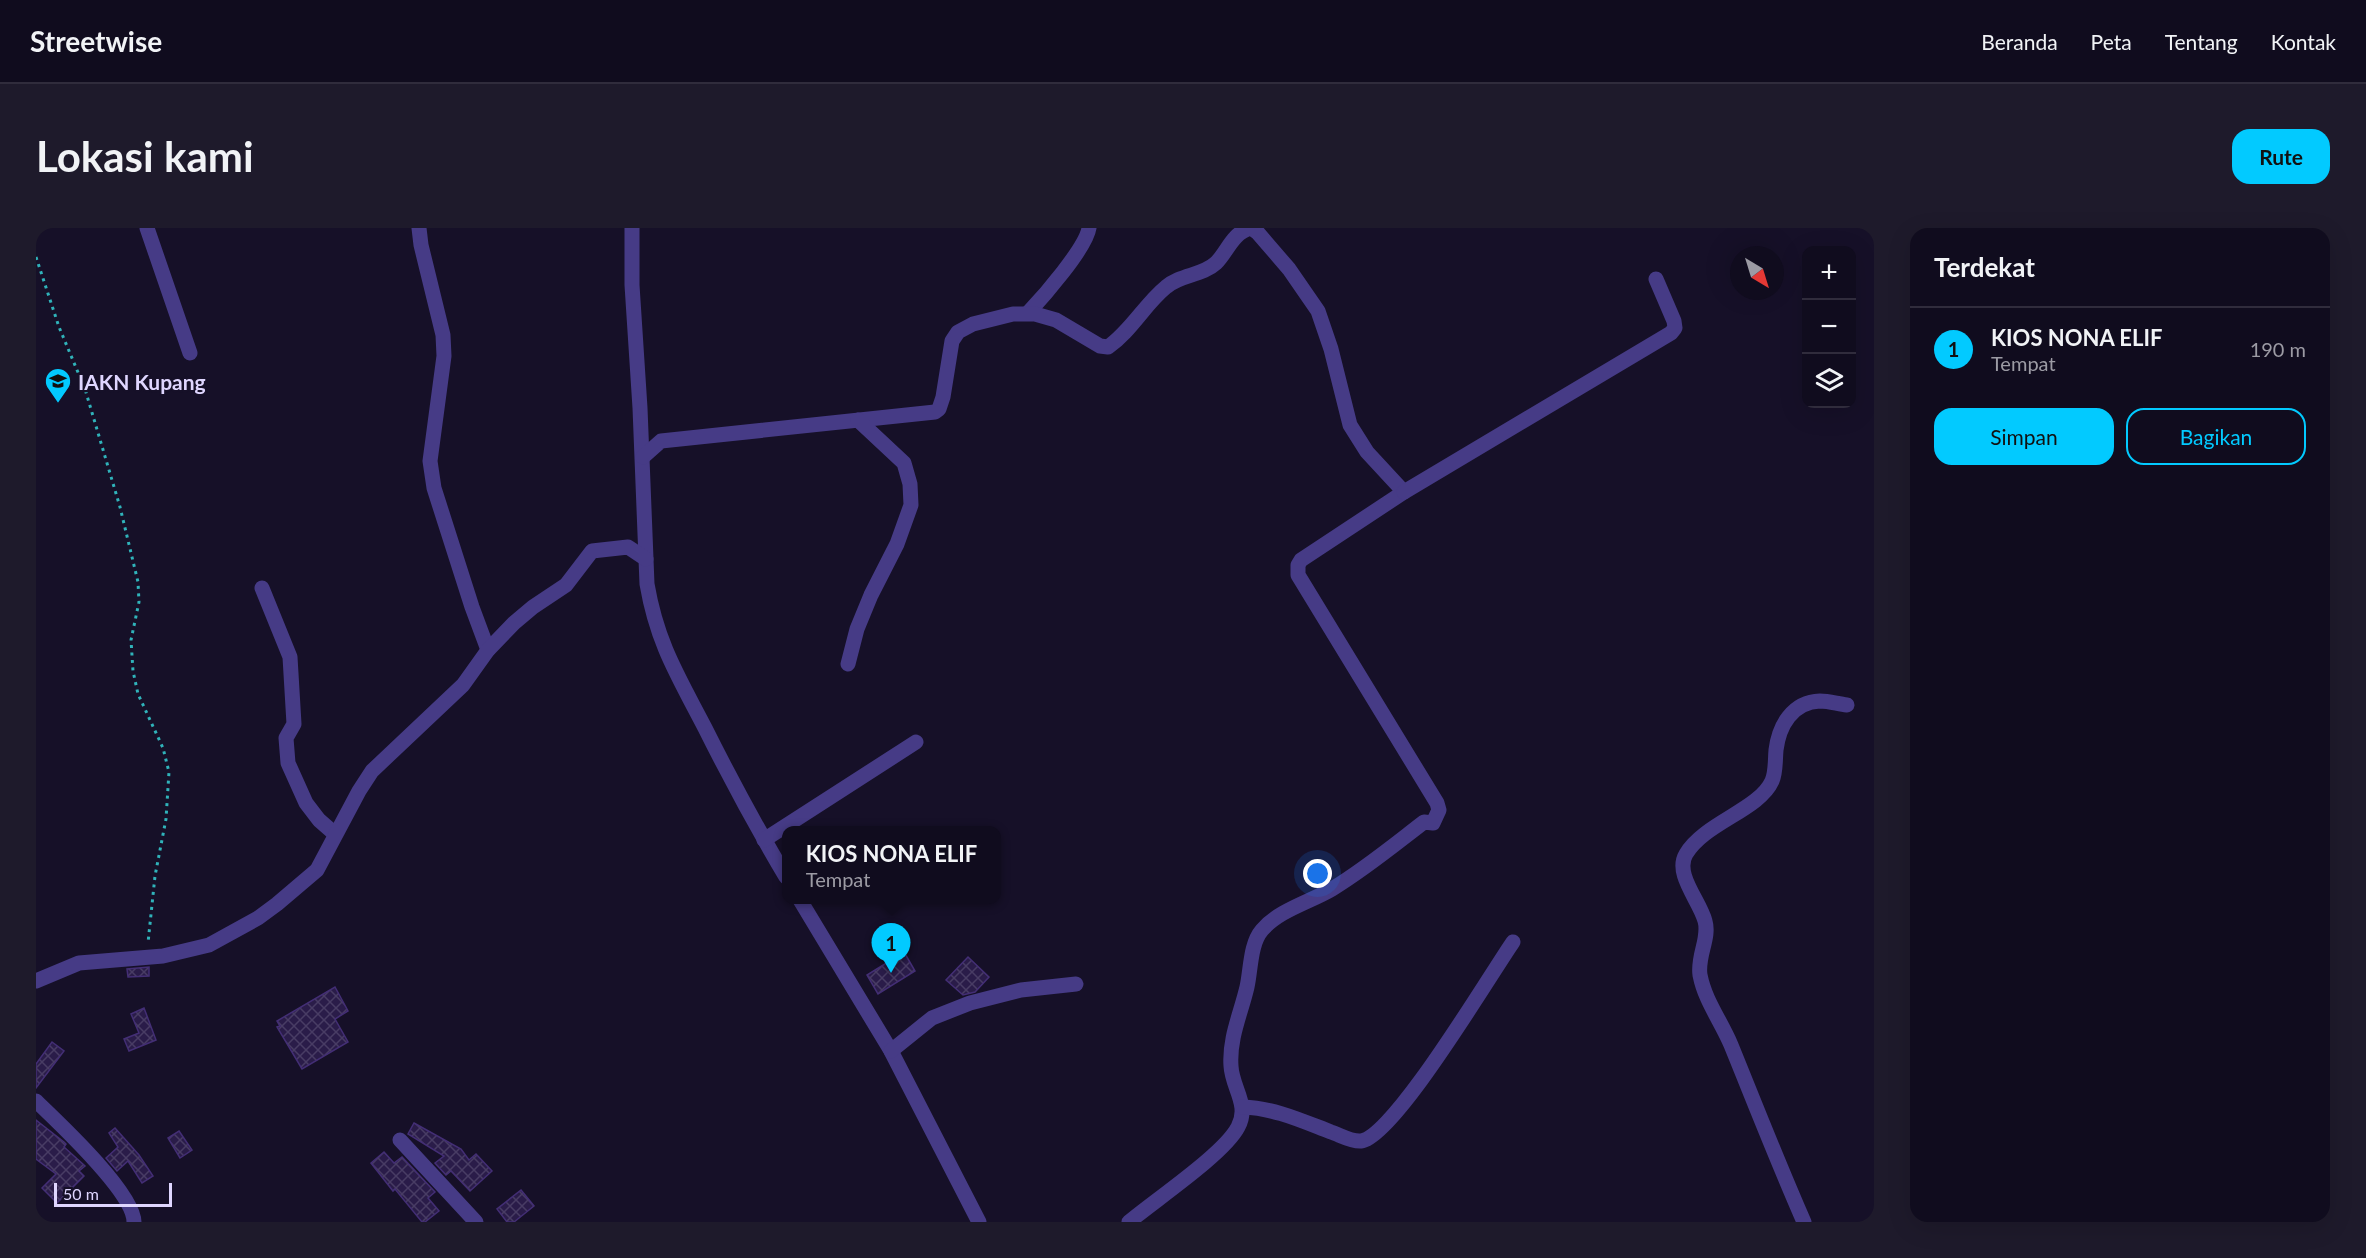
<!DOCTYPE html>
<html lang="id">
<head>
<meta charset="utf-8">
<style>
	:root { --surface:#100c1e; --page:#1e1a2b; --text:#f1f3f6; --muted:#9c9ba4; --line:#302c3c; --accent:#02caff }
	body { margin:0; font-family:Lato,sans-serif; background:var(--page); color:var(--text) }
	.controls { position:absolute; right:18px; top:18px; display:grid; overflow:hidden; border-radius:12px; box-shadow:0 6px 24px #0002 }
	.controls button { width:54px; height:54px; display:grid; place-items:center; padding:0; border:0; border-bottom:2px solid var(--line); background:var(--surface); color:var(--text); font:30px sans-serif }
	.compass { position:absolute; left:1694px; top:18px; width:54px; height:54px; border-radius:50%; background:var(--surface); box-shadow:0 6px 24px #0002; rotate:142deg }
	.scale { position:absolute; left:18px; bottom:15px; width:118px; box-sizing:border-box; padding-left:6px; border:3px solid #dfd6ff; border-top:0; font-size:16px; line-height:21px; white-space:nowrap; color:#dfd6ff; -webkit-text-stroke:4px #161028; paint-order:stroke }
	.you { position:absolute; left:1282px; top:646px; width:21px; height:21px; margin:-15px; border:4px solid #fff; border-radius:50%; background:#1a73e8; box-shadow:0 0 0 9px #1a73e833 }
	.badge { display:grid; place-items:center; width:39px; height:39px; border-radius:50%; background:var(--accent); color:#111; font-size:20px; font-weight:700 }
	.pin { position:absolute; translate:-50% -50px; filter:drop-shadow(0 2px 3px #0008) }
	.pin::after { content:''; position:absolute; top:32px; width:21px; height:18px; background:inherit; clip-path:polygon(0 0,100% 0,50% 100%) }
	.popup { position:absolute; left:746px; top:598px; width:219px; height:78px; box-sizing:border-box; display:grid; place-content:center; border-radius:12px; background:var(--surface); filter:drop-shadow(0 2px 4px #0005); font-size:20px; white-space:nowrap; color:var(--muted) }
	.popup b { font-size:22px; color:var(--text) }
	.popup::after { content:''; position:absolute; left:50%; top:100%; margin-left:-12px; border:12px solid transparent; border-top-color:var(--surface) }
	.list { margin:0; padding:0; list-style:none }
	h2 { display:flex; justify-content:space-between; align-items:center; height:78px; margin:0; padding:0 24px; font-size:26px }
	h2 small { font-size:20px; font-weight:400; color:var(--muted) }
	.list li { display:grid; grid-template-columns:39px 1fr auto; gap:18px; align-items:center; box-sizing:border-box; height:84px; padding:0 24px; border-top:2px solid var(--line) }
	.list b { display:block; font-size:22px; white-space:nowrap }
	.list p { margin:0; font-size:20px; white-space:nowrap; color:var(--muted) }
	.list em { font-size:20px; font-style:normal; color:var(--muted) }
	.actions { display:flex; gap:12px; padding:18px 24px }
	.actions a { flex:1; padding:14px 0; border:2px solid var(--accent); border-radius:18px; text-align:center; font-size:21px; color:var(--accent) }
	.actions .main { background:var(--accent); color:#111 }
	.icon { flex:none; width:33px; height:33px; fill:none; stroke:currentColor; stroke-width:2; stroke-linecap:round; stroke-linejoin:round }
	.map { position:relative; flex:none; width:1838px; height:994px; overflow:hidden; border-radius:18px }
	header { display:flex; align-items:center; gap:36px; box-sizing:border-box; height:84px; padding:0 30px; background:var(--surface); border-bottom:2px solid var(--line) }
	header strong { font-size:28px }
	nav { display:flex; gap:33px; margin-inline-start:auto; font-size:21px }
	.intro { display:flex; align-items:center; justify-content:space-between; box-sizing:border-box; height:144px; padding:0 36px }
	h1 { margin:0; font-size:42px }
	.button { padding:15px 27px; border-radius:18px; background:var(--accent); color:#111; font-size:21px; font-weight:700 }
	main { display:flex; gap:36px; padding:0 36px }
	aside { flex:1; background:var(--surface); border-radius:18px; box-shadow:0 6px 24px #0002 }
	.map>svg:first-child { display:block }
	.building { fill:url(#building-cross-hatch); stroke:#432e75; stroke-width:1.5 }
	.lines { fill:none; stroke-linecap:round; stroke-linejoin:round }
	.path { stroke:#30b3ba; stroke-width:3; stroke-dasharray:3 4.5; stroke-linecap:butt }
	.minor { stroke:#463b86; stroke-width:15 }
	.labels { text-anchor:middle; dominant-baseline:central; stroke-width:4.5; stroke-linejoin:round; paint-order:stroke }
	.poi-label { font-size:21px; font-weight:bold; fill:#dfd6ff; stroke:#161028; text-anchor:start }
</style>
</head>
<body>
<header>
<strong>Streetwise</strong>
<nav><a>Beranda</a><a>Peta</a><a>Tentang</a><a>Kontak</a></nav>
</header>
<div class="intro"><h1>Lokasi kami</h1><a class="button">Rute</a></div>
<main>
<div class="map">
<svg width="1838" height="994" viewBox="0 0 1838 994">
	<defs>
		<pattern id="building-cross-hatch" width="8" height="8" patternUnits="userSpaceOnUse" patternTransform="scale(1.5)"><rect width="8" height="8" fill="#2a1c49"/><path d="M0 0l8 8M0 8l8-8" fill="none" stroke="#483c64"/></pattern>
	</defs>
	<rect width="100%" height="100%" fill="#161028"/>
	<!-- building -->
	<g class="building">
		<path d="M868,724L879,743L842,766L831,747Z"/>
		<path d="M932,729L953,749L939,764L927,767L910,752Z"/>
		<path d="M113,739V748L92,749L91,741Z"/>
		<path d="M299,759L312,783L299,791L312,814L266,841L241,799L244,798L241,793Z"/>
		<path d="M108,780L120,812L93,823L88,811L103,805L95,786Z"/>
		<path d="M16,814L28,823L0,860V836Z"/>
		<path d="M0,892L28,914L30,916L28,919L49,938L43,943L48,948L21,975L6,960L20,946L0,931Z"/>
		<path d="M378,895L425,921L433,932L440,926L456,943L434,963L415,943L410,947L399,935L408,928L372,906Z"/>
		<path d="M79,900L103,927L117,948L106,955L92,933L81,943L70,930L82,919L73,905Z"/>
		<path d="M143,903L156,922L144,930L132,910Z"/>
		<path d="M348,924L358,935L366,929L399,964L392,970L403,983L389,994H386L359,961L357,963L335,935Z"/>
		<path d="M485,962L498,978L478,994H471L461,981Z"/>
	</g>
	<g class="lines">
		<!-- path -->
		<path class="path" d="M0,29L23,99L49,161L84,279L102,354L103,374L95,412L97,443L102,466L127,520L133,544L130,591L119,648L112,715"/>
		<!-- minor -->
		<g class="minor">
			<path d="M111,0L154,125"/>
			<path d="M383,0L385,17L407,107L408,128L394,233L398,260L436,379L452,422"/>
			<path d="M596,0V57L604,180L611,356C621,415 642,448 669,500C694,550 721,600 750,649"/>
			<path d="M992,85C1007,69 1050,20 1053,0"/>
			<path d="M607,229L625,213L899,184L903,181L907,169L916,113L922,104L937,96L977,86H999L1020,92L1064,118L1072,119C1095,103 1109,76 1130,59C1145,46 1166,48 1180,35C1192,23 1196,5 1215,0L1222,5L1253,41L1282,83L1295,121L1314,197L1331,224L1368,264L1265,332L1262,337V347L1401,575L1403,582L1397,595L1388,594C1358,617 1329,641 1296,661C1274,674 1243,682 1226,702C1214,716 1215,741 1211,759C1205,785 1193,810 1195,838C1196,860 1214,877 1202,899C1188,926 1119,972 1093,994"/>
			<path d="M1368,264L1635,105L1639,100L1638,93L1620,51"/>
			<path d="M226,360L254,429L258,496L250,510L252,535L270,575L283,592L299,606"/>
			<path d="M812,436L821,401L835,367L861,316L875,277L874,256L868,235L822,192"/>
			<path d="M728,612L880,514"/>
			<path d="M764,672L855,823L943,994"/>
			<path d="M0,753L43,735L127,728L173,717L222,690L241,676L281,642L323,563L336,543L427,457L452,422L478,395L497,379L530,357L556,323L592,319L610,331"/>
			<path d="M855,823L896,790L934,775L985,762L1040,756"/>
			<path d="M0,873C23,895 98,965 98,994"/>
			<path d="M1207,879C1238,880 1266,893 1295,904C1304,907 1316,914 1325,913C1357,910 1454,747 1477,714"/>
			<path d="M364,912L440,994"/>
			<path d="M1768,994C1742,935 1719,876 1695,817C1685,793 1669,773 1664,747C1661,728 1674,710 1669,693C1664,673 1638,646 1650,626C1668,595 1723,582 1736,553C1740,544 1739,533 1740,522C1743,498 1756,474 1784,473C1793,473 1802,476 1811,477"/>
		</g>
	</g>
	<!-- icons -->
	<defs>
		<g id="university-pin" transform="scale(1.35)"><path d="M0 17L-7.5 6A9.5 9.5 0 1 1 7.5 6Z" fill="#02caff" stroke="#161028"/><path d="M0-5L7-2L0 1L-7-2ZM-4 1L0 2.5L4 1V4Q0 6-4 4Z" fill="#111"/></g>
	</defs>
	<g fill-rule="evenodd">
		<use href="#university-pin" x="22" y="153"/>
	</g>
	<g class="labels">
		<!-- poi labels -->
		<g class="poi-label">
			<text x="42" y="153">IAKN Kupang</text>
		</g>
	</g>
</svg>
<div class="controls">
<button>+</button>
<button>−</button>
<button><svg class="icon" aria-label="layers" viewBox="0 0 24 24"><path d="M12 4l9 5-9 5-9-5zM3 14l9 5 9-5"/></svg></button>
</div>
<svg class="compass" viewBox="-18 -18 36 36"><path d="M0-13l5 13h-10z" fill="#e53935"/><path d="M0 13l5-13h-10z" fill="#9c9ba4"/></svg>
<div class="scale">50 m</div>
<div class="you"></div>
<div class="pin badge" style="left:855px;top:745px">1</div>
<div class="popup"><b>KIOS NONA ELIF</b>Tempat</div>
</div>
<aside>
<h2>Terdekat<small></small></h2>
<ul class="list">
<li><span class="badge">1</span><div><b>KIOS NONA ELIF</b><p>Tempat</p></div><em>190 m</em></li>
</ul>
<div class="actions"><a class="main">Simpan</a><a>Bagikan</a></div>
</aside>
</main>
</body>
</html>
